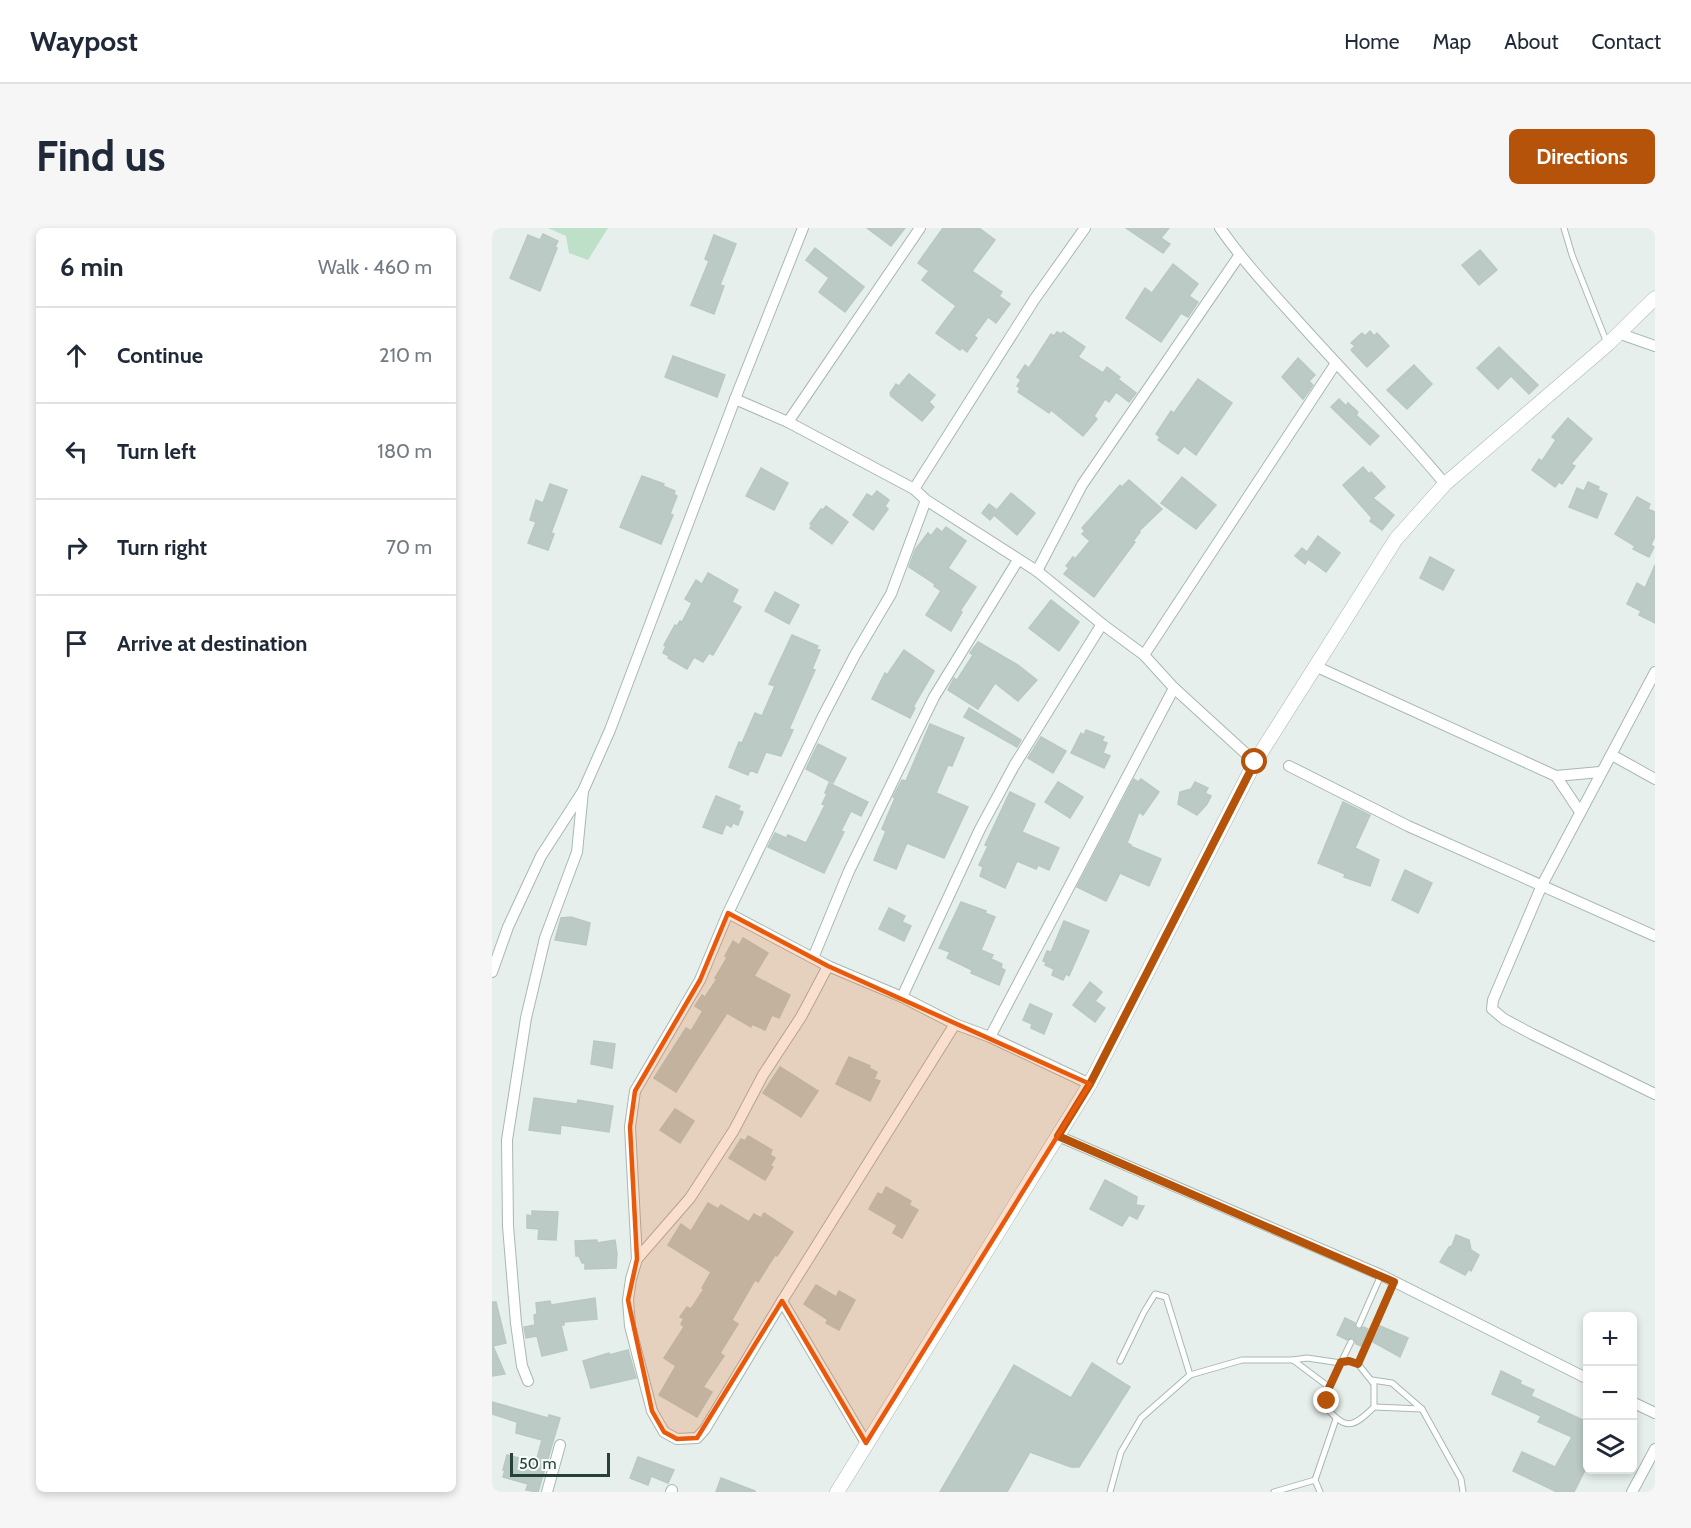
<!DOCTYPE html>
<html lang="en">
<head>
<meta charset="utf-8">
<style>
	:root { --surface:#fff; --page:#f6f6f7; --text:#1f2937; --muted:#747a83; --line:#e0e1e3; --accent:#b45309 }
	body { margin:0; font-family:Cabin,sans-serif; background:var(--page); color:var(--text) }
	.controls { position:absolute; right:18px; bottom:18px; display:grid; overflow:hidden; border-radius:9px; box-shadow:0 3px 9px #0003 }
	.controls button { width:54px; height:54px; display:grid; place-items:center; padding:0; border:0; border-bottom:2px solid var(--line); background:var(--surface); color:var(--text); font:30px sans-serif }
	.scale { position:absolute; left:18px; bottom:15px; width:100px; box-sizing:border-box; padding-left:6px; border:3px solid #24423a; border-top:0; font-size:16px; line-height:21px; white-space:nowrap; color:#24423a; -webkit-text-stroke:4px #f7fbf9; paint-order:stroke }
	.stop { position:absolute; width:18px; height:18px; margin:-14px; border:4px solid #b45309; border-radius:50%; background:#fff }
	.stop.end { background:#b45309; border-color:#fff; box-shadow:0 2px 6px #0008 }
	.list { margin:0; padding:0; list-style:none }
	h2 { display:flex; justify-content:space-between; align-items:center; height:78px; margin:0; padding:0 24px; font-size:26px }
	h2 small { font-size:20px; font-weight:400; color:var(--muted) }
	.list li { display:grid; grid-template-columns:39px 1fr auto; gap:18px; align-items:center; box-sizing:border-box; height:96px; padding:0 24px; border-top:2px solid var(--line) }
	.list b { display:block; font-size:22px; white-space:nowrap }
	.list em { font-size:20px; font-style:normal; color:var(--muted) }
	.icon { flex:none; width:33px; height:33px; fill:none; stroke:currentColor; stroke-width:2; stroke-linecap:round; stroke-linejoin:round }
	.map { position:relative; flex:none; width:1163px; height:1264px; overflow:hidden; border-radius:9px }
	header { display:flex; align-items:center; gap:36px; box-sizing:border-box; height:84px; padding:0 30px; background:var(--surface); border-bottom:2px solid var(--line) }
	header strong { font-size:28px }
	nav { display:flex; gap:33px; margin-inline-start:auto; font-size:21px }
	.intro { display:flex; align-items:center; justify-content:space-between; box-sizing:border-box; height:144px; padding:0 36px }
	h1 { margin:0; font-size:42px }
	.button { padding:15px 27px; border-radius:9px; background:var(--accent); color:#fff; font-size:21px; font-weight:700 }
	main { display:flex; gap:36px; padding:0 36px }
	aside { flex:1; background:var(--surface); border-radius:9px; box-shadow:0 3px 9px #0003 }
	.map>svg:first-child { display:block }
	.green { fill:#bfe0c8 }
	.building { fill:#bbcac4; stroke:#b8c9c2; stroke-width:1.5 }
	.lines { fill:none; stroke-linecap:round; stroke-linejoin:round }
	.service-casing { stroke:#a8b8b2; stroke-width:7 }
	.minor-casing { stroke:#a8b8b2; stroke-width:12 }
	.tertiary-casing { stroke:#a8b8b2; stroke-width:15 }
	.service { stroke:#fff; stroke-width:5 }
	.minor { stroke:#fff; stroke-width:10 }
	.tertiary { stroke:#fff; stroke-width:14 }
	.route { stroke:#b45309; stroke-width:8 }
	.marked { fill:#e8590c; fill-opacity:0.2; stroke:#e8590c; stroke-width:4.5; stroke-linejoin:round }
</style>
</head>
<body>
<header>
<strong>Waypost</strong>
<nav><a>Home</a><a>Map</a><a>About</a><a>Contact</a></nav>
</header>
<div class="intro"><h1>Find us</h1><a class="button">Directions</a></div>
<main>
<aside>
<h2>6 min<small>Walk · 460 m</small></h2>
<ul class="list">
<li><svg class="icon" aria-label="ahead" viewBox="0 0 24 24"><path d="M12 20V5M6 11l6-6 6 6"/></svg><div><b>Continue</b></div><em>210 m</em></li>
<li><svg class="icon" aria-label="left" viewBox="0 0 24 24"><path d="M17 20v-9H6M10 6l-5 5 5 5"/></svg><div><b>Turn left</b></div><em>180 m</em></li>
<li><svg class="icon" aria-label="right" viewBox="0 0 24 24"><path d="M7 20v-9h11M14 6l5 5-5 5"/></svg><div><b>Turn right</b></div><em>70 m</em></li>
<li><svg class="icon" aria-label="arrive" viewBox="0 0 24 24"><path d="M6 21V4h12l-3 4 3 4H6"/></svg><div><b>Arrive at destination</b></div></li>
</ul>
</aside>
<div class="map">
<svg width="1163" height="1264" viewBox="0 0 1163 1264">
	<rect width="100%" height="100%" fill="#e6efeb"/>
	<!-- green -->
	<path class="green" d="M56,0H116L96,32L77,25L74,8Z"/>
	<!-- building -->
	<g class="building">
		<path d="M375,0H413L399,18Z"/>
		<path d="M451,0H487L503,12L480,43L510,64L507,68L518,76L504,95L496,89L482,108L485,110L475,124L470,120L468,122L444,105L464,78L430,52L437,43L426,35Z"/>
		<path d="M634,0H677L669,10L678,16L671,25Z"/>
		<path d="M51,6L66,13L63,19L65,20L48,63L18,50L36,7L48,12Z"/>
		<path d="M222,7L244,16L228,57L232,58L222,86L199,77L217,33L213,31Z"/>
		<path d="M323,20L372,59L353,84L327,64L337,50L314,32Z"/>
		<path d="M988,22L1005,42L987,57L970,37Z"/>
		<path d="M681,36L706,56L697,68L706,74L696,89L689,85L669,114L634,90L653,60L660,65Z"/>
		<path d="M878,103L882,108L885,105L897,118L875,139L859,122L863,118L859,115L870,105L873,108Z"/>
		<path d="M565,104L569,106L571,104L593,119L586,129L611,145L615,139L628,149L626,151L644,165L637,174L624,164L617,174L613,171L602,188L605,191L591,208L559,182L557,185L526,164L528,160L525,158L529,152L525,149L533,137L537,140L559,106L562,108Z"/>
		<path d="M1007,119L1046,157L1037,166L1019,148L1006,161L985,140Z"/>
		<path d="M181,128L233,147L225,169L173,149Z"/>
		<path d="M806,130L823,147L817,153L821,157L811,171L790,149Z"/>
		<path d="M922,137L940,156L915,181L895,162Z"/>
		<path d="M417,146L443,167L437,174L442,179L430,193L399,168L398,165L404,156L407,158Z"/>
		<path d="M706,151L740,175L704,227L692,218L686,226L666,212L668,209L664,206L679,183L682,185Z"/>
		<path d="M847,171L854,178L856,175L866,184L864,187L887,208L878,217L839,179Z"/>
		<path d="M1076,190L1100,211L1079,236L1083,238L1070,256L1067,254L1063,259L1040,242L1047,231L1050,233L1064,212L1060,209Z"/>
		<path d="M871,239L877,246L879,244L893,259L881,270L902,287L890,302L878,293L880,290L851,257Z"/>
		<path d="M269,240L296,255L282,282L254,268Z"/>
		<path d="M150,248L172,256L171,258L183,263L182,266L185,268L178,286L181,287L169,316L128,299Z"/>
		<path d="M690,249L724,277L704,301L669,275Z"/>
		<path d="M637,252L670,281L647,303L648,304L641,313L643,314L602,369L572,346L577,340L574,338L581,329L583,331L598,313L590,306L593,303L590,300L628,257L630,259Z"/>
		<path d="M1096,254L1107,259L1106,262L1115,266L1105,290L1077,279L1085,260L1092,263Z"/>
		<path d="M58,256L75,262L59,305L62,306L56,322L36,315L44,294L38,292L44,272L51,275Z"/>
		<path d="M385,263L397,272L393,278L396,281L381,302L361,287L375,266L380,269Z"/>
		<path d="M519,265L543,285L525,307L502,287L498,292L490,285L497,276L505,282Z"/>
		<path d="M1145,269L1158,276L1156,281L1163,284V308L1159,317L1162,319L1157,329L1141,321L1143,318L1123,306Z"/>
		<path d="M334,278L356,294L340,316L318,300L320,297L318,296L329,281L331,282Z"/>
		<path d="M454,299L474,313L456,340L484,359L468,383L470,384L459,403L434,387L449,363L442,358L443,356L417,339L423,322L436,305L439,308L445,300L450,304Z"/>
		<path d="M826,308L848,325L834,344L816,331L813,336L803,328L810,320L815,324Z"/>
		<path d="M938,329L962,342L951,362L928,350Z"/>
		<path d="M1163,337V395L1147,387L1149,383L1135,376L1145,355L1153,360Z"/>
		<path d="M216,345L246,362L240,374L249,379L221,427L217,425L211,434L202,429L195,441L176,430L177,428L171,425L174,418L172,417L183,397L185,398L188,393L190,394L200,375L193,371L204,352L210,356Z"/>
		<path d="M283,364L307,377L297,396L273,383Z"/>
		<path d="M559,372L587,394L567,423L537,400Z"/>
		<path d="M300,407L326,418L324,421L328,422L320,441L323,442L297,501L301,502L289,528L274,524L265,545L258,542L256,547L237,539L247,514L250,515L263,485L270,488L283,458L277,456Z"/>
		<path d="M486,414L526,437L545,452L526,473L503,455L486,481L456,462L462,450L465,452L481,427L478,425Z"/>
		<path d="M412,422L442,443L421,479L423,480L418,490L380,471L393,445L395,447Z"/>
		<path d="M477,480L529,512L525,519L472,489Z"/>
		<path d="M438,496L472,510L460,538L456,537L444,565L476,579L452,630L415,615L404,641L382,632L394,603L390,601L403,570L401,569L410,552L414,553Z"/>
		<path d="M594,502L612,509L610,513L615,515L611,525L618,528L612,540L579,525L589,505L592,507Z"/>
		<path d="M549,509L574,523L561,545L536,530Z"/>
		<path d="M326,516L354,530L341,555L314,541Z"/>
		<path d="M642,551L646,554L649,551L667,564L651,587L647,584L635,615L639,617L638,618L669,631L657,658L628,645L614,673L585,659Z"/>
		<path d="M566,554L591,569L578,590L553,574Z"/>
		<path d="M703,554L716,560L713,565L719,568L715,576L705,587L686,576L688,564L699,561Z"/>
		<path d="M337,555L376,574L369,588L359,583L349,603L352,604L332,645L276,619L283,605L294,610L296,607L314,615L333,577L330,576L335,566L333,565Z"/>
		<path d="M518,564L543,576L530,604L567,620L557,642L546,637L544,641L525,633L513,660L488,648L491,639L487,637L496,618L493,617Z"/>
		<path d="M224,568L248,578L246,582L251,584L246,597L241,595L239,599L234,596L230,606L211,599Z"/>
		<path d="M851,574L878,587L863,620L887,632L878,658L852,649L853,646L826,635Z"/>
		<path d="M913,642L940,655L926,685L900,672Z"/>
		<path d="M469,674L494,683L493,685L503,689L489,722L501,727L499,731L510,736L509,740L513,742L507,757L479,745L480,742L455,730L458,724L447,720Z"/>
		<path d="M397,680L413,688L410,694L419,698L412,713L387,701Z"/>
		<path d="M79,689L98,695L94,717L63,712L69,690Z"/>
		<path d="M572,693L597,703L577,748L574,746L571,752L560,747L562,741L553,737L554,734L551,733L555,723L559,724Z"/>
		<path d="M251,710L276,725L262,748L298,767L287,790L280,787L273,802L260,796L259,799L235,785L184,864L162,850L194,800L199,803L211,783L203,778L210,767L213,769L225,751L223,750L235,730L233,728L241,713L247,717Z"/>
		<path d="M598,754L610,764L603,773L613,780L603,794L581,777Z"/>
		<path d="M538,776L560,786L552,806L539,800L540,796L531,792Z"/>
		<path d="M102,813L123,816L120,840L99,836Z"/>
		<path d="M357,829L378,838L377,840L385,844L382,851L388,853L378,873L344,856Z"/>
		<path d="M288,839L326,863L309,889L271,865Z"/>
		<path d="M42,870L85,876L86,872L121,878L117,904L69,897L68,906L37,902Z"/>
		<path d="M183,881L202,893L188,915L168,902Z"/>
		<path d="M256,908L280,922L278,927L283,930L278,938L281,939L273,952L237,930L249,911L253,913Z"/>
		<path d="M613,952L645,969L644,977L652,978L645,991L637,987L630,998L598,981Z"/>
		<path d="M394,959L419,973L417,977L426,982L410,1010L401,1005L405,997L377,981L386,965L390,967Z"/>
		<path d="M216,975L226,981L229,977L257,994L262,986L269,990L272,985L301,1004L285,1028L283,1027L266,1054L263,1052L240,1092L246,1096L228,1125L232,1128L211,1159L220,1164L205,1189L167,1167L184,1138L172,1130L192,1099L189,1096L192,1091L188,1089L195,1079L199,1081L212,1061L210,1060L219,1044L176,1017L189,996L199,1003Z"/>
		<path d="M40,983L66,984L64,1012L46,1011L47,1001L35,1000V987L40,988Z"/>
		<path d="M964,1007L977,1012L979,1022L987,1027L979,1043L977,1041L973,1047L948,1034L957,1019L960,1018Z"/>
		<path d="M105,1012V1015L123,1012L125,1026L124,1040L93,1041V1035H90L87,1028H84L83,1013Z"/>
		<path d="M324,1057L344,1069L347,1063L363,1072L347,1102L334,1095L336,1092L312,1076Z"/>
		<path d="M103,1070L105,1091L72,1094V1097H69L75,1122L50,1128L45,1108L34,1110L32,1099L43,1097L42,1087L45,1086L44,1075L58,1073L59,1077Z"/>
		<path d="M0,1074H4L14,1115L1,1118L13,1146L0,1148Z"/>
		<path d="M853,1090L863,1095V1099L866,1102L872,1099L876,1101L869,1118L864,1116L861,1109L855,1112L845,1107Z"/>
		<path d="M888,1098L916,1110L908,1129L881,1114Z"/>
		<path d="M136,1122L144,1150L99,1160L91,1133L117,1125V1127Z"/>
		<path d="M600,1135L638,1159L587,1239H579L538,1224L515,1264H448L522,1137L579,1170Z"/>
		<path d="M1009,1143L1029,1153L1028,1156L1042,1162L1039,1168L1095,1194V1238L1082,1264H1065L1021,1243L1030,1224L1063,1239L1080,1209L1046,1194L1049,1188L1000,1166Z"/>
		<path d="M0,1174L56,1190L57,1187L68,1190L46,1264L34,1262L36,1256L11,1249L13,1242H11L15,1227L44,1234L50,1212L24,1205L25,1194L0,1186Z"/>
		<path d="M146,1229L182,1242L176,1255L159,1248L156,1257L138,1250Z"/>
		<path d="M229,1250L263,1263V1264H224Z"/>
	</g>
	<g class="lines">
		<!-- service casing -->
		<g class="service-casing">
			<g id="service">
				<path d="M1072,0L1080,27L1115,115"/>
				<path d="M867,1097L889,1047"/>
				<path d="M801,1132L837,1159"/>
				<path d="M628,1133L652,1084L663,1066L674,1069L698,1147"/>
				<path d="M866,1136L902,1054"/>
				<path d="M880,1152L900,1155L930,1181L969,1251L971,1264"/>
				<path d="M882,1179L930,1181"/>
				<path d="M618,1264L629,1224L649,1190L698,1147L750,1132H801L815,1130L849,1135L857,1133L866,1136L882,1156V1179C860,1201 853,1202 833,1178L837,1159L859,1114"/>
				<path d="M782,1264L823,1252"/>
				<path d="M828,1264L823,1252L844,1191"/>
			</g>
		</g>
		<!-- minor casing -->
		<g class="minor-casing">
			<g id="minor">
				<path d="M728,0C751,33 778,62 805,92C854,147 906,199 953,256"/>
				<path d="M1126,105L1163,118"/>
				<path d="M243,171L296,194L422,261L434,272L545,343L610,396L652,427L682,460L763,534"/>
				<path d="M296,194L428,0"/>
				<path d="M422,261L542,72L593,0"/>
				<path d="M545,343L590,257L747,28"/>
				<path d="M652,427L844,135"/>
				<path d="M823,438L1064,548L1108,544"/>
				<path d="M1163,444L1050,657L1001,772L1000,781L1012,791L1040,806L1163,866"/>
				<path d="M1120,527L1163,551"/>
				<path d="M797,538L916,598L1163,708"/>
				<path d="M1064,548L1088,584"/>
				<path d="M236,685L336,738L410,769L463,796L498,809L598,856"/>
				<path d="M321,730L357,643L442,469L526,332"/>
				<path d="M336,738L309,789L271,847L242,902L198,970L145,1031L139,1051L136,1072L138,1098L160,1183L172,1204L185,1211L205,1210L213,1201L290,1073L463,796"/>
				<path d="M0,744L16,699L49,628L91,563L118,502L243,171L311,0"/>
				<path d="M410,769L488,601L522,538L610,396"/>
				<path d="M498,809L682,460"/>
				<path d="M566,908L889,1047L1096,1151"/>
				<path d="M145,1031L138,899L143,863L208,752L236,685L330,490L363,427L399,366L434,272"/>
				<path d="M290,1073L374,1215"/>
				<path d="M36,1153L30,1138L24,1095L16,998L15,912L34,790L53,710L85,624L91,563"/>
				<path d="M1140,1174L1163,1185"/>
				<path d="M55,1264L68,1217"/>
				<path d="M179,1264L180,1262"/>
				<path d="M1140,1264L1163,1221"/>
			</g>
		</g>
		<!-- tertiary casing -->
		<g class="tertiary-casing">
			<path id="tertiary" d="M345,1264L598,856L763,534L904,311L953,256L1116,116L1163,70"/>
		</g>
		<!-- service -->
		<use href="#service" class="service"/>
		<!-- minor -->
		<use href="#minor" class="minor"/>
		<!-- tertiary -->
		<use href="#tertiary" class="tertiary"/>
	</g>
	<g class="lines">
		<!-- route -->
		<path class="route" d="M763,534L598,856L566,908L902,1054L866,1136L857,1133L849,1134L837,1160L835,1173"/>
	</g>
	<!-- marked area -->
	<path class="marked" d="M236,685L336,738L598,856L374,1215L290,1073L205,1210L185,1211L172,1204L160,1183L136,1072L145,1031L138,899L143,863L208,752Z"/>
</svg>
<div class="controls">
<button>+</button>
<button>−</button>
<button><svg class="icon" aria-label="layers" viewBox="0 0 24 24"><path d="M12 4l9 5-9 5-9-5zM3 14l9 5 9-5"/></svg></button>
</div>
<div class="scale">50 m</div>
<div class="stop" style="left:763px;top:534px"></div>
<div class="stop end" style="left:835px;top:1173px"></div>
</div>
</main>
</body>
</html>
